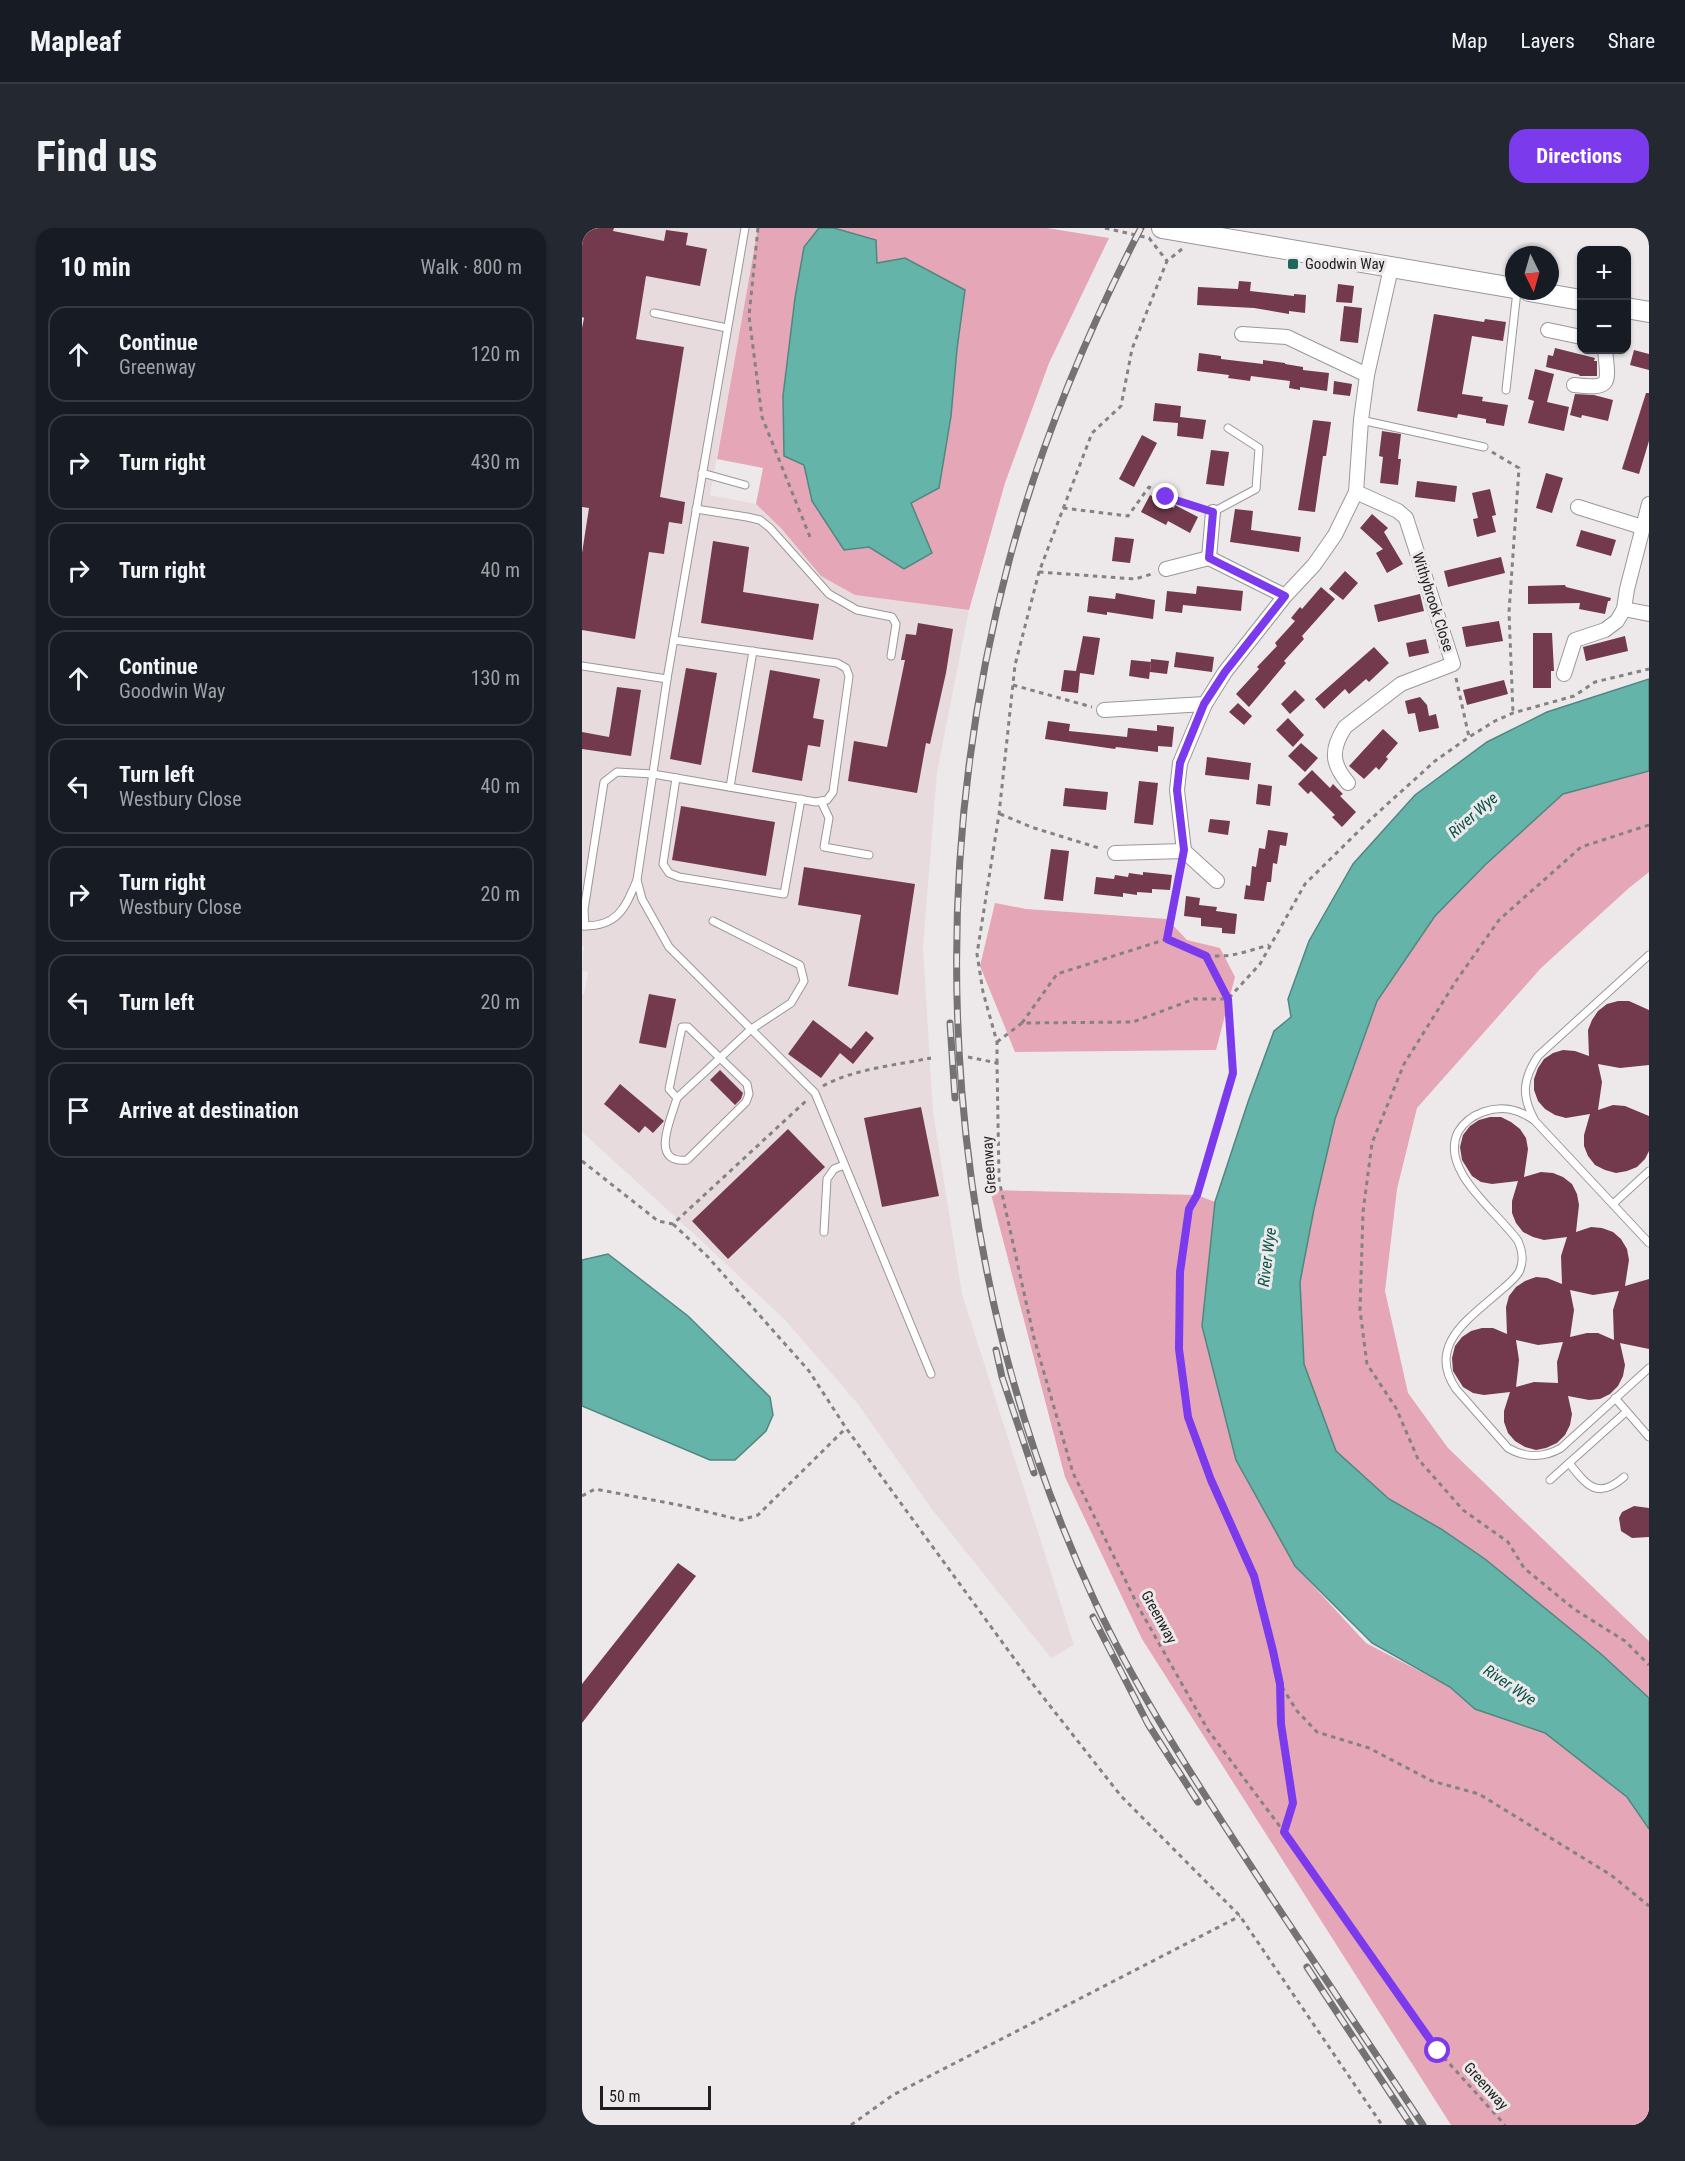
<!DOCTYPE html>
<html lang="en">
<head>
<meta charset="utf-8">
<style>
	:root { --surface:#171b24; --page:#242831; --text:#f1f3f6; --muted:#9ea1a6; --line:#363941; --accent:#7c3aed }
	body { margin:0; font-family:"Roboto Condensed",sans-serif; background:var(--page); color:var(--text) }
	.controls { position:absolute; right:18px; top:18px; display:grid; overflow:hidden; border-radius:12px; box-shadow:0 2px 4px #0004 }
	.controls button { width:54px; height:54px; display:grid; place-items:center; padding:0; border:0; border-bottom:2px solid var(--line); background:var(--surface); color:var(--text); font:30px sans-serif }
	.compass { position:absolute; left:923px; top:18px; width:54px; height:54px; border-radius:50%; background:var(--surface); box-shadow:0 2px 4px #0004; rotate:175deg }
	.scale { position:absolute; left:18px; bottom:15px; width:111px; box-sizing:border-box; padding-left:6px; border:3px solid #1f1e1e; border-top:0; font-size:16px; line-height:21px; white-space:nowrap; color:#1f1e1e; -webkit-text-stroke:4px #ede9ea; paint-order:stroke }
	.stop { position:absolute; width:18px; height:18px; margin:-14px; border:4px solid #7c3aed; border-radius:50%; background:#fff }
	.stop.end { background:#7c3aed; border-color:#fff; box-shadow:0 2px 6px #0008 }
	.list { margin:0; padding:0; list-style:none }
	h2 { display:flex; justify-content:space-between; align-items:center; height:78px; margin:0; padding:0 24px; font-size:26px }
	h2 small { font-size:20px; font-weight:400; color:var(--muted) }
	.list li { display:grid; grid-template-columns:39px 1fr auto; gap:18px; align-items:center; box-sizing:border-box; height:96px; margin:0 12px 12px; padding:0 12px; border:2px solid var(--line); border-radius:18px }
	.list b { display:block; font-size:22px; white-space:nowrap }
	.list p { margin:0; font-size:20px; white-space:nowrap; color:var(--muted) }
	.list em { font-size:20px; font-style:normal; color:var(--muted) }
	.icon { flex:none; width:33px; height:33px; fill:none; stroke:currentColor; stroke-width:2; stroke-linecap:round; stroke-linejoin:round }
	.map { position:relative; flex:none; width:1067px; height:1897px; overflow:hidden; border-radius:18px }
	header { display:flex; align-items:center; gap:36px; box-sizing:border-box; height:84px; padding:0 30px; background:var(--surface); border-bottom:2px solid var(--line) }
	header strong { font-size:28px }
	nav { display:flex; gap:33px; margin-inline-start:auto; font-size:21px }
	.intro { display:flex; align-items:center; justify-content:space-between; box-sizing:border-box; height:144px; padding:0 36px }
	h1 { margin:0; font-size:42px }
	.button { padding:15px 27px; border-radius:18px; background:var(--accent); color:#fff; font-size:21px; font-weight:700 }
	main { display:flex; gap:36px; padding:0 36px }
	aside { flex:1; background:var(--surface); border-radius:18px; box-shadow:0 2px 4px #0004 }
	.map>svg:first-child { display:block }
	.built { fill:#e7dbde; fill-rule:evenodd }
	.green { fill:#e5a6b7 }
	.water { fill:#65b4a9; stroke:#50877f; stroke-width:1.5 }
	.building { fill:#723a4c; fill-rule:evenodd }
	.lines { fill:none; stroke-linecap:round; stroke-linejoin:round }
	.lane-casing { stroke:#9b9798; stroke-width:9 }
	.street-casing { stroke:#9b9798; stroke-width:16 }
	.secondary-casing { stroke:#9b9798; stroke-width:22 }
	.path { stroke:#848282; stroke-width:3; stroke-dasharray:4.5 4.5; stroke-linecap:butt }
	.lane { stroke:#fff; stroke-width:7 }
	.street { stroke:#fff; stroke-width:14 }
	.secondary { stroke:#fff; stroke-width:20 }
	.rail-casing { stroke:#747273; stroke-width:7 }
	.rail { stroke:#ede9ea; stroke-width:4.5; stroke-dasharray:14; stroke-linecap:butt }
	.route { stroke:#7c3aed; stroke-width:8 }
	.poi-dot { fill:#1d675e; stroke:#ede9ea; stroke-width:2 }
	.labels { text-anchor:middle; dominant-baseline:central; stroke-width:6; stroke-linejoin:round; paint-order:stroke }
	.poi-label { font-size:15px; fill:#1f1e1e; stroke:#ede9ea; text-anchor:start }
	.street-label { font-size:15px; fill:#1f1e1e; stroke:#ede9ea }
	.water-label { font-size:16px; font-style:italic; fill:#085149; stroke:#ede9ea }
</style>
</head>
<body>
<header>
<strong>Mapleaf</strong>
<nav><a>Map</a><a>Layers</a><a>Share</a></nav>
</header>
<div class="intro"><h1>Find us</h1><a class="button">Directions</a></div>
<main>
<aside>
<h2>10 min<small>Walk · 800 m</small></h2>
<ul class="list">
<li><svg class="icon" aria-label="ahead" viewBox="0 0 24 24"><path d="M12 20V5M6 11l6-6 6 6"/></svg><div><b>Continue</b><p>Greenway</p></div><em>120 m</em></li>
<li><svg class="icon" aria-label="right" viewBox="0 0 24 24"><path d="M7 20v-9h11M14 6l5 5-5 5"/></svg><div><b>Turn right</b></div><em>430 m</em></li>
<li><svg class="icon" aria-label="right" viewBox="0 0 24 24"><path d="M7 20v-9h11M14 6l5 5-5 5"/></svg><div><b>Turn right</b></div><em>40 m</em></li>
<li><svg class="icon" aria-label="ahead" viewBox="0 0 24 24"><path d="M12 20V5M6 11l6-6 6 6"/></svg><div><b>Continue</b><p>Goodwin Way</p></div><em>130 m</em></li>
<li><svg class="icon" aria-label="left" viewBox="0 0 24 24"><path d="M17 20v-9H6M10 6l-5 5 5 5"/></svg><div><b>Turn left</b><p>Westbury Close</p></div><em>40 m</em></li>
<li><svg class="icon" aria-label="right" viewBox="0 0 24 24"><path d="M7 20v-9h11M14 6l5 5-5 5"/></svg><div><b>Turn right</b><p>Westbury Close</p></div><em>20 m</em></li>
<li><svg class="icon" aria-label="left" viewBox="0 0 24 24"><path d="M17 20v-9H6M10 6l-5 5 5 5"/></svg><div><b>Turn left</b></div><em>20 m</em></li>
<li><svg class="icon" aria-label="arrive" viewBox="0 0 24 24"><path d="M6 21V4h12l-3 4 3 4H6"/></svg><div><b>Arrive at destination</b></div></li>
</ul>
</aside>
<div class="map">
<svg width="1067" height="1897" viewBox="0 0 1067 1897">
	<rect width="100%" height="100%" fill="#ede9ea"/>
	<!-- built -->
	<g class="built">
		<path d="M0,0H176L128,267L174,276L273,367L387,382L355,544L341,719L351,884L380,1066L492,1417L469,1430L349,1280L276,1176L203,1092L123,1016L0,904V766H2L6,744L0,743L2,718L0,717V402L53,411L67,324L82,326L87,294L100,296L103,274L78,269L102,119L54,111ZM99,578L193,594L184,648L90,632ZM222,639L332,656L326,695L216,677ZM339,879L357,968L300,979L282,890ZM206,901L242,939L146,1031L110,993Z"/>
		<path d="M0,279L7,280L0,325Z"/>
	</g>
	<!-- green -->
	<g class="green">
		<path d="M176,0H237L222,19L213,70L201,168L202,228L222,237L230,273L329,275L357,260L369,188L375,121L383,62L295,35L293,12L252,0H465L527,10L467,135L423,255L387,382L273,367L239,348L199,300L174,276L181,240L135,231Z"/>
		<path d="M1067,543V644L1047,660L959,740L835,880L815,961L803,1063L826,1165L866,1220L1067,1413V1470L1019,1426L903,1331L859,1301L807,1271L754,1223L722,1136L718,1054L732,981L753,891L795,773L853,688L903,637L981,566Z"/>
		<path d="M413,675L444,681L585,691L605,712L638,720L653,749L634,822L433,824L398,738Z"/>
		<path d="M408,962L615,967L633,974L620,1098L654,1232L713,1338L784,1415L868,1459L893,1481L963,1505L1045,1569L1067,1601V1897H869L560,1411L483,1249Z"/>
	</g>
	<!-- water -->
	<g class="water">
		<path d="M237,0H252L294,12L295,35L323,30L383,62L375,121L369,188L357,260L329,275L350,325L322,341L287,319L262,322L230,273L222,237L202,228L201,168L213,70L222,19Z"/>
		<path d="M1067,451V543L981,566L903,637L853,688L795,773L753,891L732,981L718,1054L722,1136L754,1223L807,1271L859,1301L903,1331L1019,1426L1067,1470V1601L1045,1569L963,1505L893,1481L868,1459L790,1415L713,1338L654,1232L620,1098L633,974L666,874L692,803L709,789L706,771L727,713L771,636L833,567L905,514L965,484Z"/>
		<path d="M26,1026L106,1088L188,1169L191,1187L184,1203L153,1232H128L0,1178V1032Z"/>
	</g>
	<!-- building -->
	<g class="building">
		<path d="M0,0H32L31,3L82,13L84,2L106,5L104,17L125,21L118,58L64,48L54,111L102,119L78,269L103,274L100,296L87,294L82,326L67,324L53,411L0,402V325L7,280L0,279V100L2,90L0,89Z"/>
		<path d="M657,53L669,54L668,63L712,68V66L724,67L723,85L707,83V86L672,80L615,77L616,59L656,61Z"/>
		<path d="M756,56L772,58L770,75L754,74Z"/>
		<path d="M762,78L780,80L776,115L758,113Z"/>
		<path d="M852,86L902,94L903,91L924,94L921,113L890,108L880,166L901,169L900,173L926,177L922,198L904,195V191L876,186L875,190L835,183Z"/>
		<path d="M973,120L1013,130L1012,133H1015V148H997L998,147L964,139L966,127L971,128Z"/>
		<path d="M1052,122L1067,126V142L1048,137Z"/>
		<path d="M617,125L639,128V131L681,136V132L703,135V136L721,139V142L747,145L745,163L718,159V162L707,160L708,153L669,148L668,153L646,150L647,147L615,143Z"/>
		<path d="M953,141L972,146L965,174L987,179L982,203L946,195L952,173L946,171Z"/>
		<path d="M752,153L770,156L768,168L751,166Z"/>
		<path d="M1064,165H1067V213L1057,246L1040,241Z"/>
		<path d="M993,166L1012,167L1031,172L1026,193L1000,187L999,190L988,187Z"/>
		<path d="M573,175L599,178L598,189L624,192L621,211L595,208L596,195L571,193Z"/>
		<path d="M731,192L749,194L744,228H741L733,284L716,282Z"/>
		<path d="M800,203L819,206L816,231H819L816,257L798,255L801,229L797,228Z"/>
		<path d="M560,207L575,215L552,259L537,251Z"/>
		<path d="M629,222L647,224L642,258L624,256Z"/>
		<path d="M964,245L981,250L970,285L954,280Z"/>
		<path d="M835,253L875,258L873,274L833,269Z"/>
		<path d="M908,261L914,287L910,288L914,304L895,309L891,291L896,290L890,265Z"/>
		<path d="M568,267L592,280L593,277L616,289L608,305L586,293L584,297L559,284Z"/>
		<path d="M653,281L671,283L669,302L719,309L717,324L648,314Z"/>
		<path d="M790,286L806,300L802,304L821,336L805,345L794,325L801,321L778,300Z"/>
		<path d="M999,302L1034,312L1029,328L994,318Z"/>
		<path d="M533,309L552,311L548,335L530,333Z"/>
		<path d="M131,313L167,319L161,364L237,376L231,412L119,395Z"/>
		<path d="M919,329L923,345L866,359L862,343Z"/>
		<path d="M763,343L776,355L761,372L747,361Z"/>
		<path d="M983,357L984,359L1029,370L1028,373H1026L1023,386L997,381L998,375L946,376V358Z"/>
		<path d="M615,358L661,363L659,383L601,377L600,385L583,383L585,363L614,366Z"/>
		<path d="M739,359L753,371L720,408L722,411L702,433L704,435L667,479L654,466L677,441L675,439L695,418L693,415L713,393L709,390L718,379L720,381Z"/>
		<path d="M534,365L573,372L571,391L525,384V387L505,384L507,368L533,371Z"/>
		<path d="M838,366L842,383L796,394L792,377Z"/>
		<path d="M917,393L921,413L884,419L880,399Z"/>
		<path d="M336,395L371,401L364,445L348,516L344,515L335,565L266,553L272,513L305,519L323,432H319L324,406L334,407Z"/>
		<path d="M951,405H970L972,443H969V460H951Z"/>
		<path d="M501,408L518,410L512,447L498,445L496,465L479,463L482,442L494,443Z"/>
		<path d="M1043,408L1046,423L1004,433L1001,419Z"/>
		<path d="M844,411L847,425L827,429L824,415Z"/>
		<path d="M792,419L807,435L787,454L784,451L767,466L763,461L742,481L733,471Z"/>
		<path d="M594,424L632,429L630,444L592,439Z"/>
		<path d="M569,431L587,433L585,446L568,444Z"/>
		<path d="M549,432L569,434L567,451L547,448Z"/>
		<path d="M104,440L135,445L119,537L88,531Z"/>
		<path d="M188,442L238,451L231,490L242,492L238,519L226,517L220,553L170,544Z"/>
		<path d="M922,452L926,466L885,477L881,462Z"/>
		<path d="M35,459L59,462L49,528L0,521V504L27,509Z"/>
		<path d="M713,462L723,472L708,486L699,476Z"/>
		<path d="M838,469L845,477L847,488L854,486L857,500L837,504L833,485L826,486L823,473Z"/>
		<path d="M656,475L670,488L662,497L647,484Z"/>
		<path d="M706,490L722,507L711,519L694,502Z"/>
		<path d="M466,493L488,496L487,503L545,509L546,500L575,503V497L592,499L590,519L576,518V524L534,519L533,521L463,511Z"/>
		<path d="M801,501L816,515L804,529L806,531L797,542L794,539L782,551L767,538Z"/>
		<path d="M719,515L736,530L723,544L706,528Z"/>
		<path d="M625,529L669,535L667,552L623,547Z"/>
		<path d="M730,542L748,560L751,556L761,566L758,568L774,584L760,599L750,589L753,587L729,563L726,566L716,556Z"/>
		<path d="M557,553L576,555L571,597L552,595Z"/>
		<path d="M676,556L690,558L688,578L674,576Z"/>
		<path d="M483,560L526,564L524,582L481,578Z"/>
		<path d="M99,578L193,594L184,648L90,632Z"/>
		<path d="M628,591L648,593L646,607L626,604Z"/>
		<path d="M686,602L706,605L704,618L698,617L695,636L691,635L689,654H685L682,673L662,671L664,657L668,658L670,638L674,639L677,620L683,621Z"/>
		<path d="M469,621L487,623L481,673L462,671Z"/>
		<path d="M222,639L333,656L316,767L266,758L279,687L216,677Z"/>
		<path d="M561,644L590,647L588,662L570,661V665L555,664V667L541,665V669L512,666L514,649L532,651L533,647L546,649L547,645L561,647Z"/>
		<path d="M604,668L618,670L617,677L635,679L634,683L655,686L653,706L640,705V700L619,698V690L602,688Z"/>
		<path d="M67,766L94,771L84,820L57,815Z"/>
		<path d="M1036,773H1047L1067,782V837L1038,840L1016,836L1020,854L1016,882L1031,877L1043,878L1067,888V923L1063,931L1055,939L1045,943L1034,945L1023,942L1013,937L1006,928L1002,918V907L1008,886L984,890L973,887L963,881L956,873L952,862V851L956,840L962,831L971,825L981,822L993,823L1007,828L1006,802L1010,792L1016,783L1025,776Z"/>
		<path d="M231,792L269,821L284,803L292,810L271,836L258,825L239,850L206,826Z"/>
		<path d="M138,842L161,865L159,871L153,877L128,852Z"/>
		<path d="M38,856L82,893L71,905L63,898L57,905L22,876Z"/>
		<path d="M339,879L357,968L300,979L282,890Z"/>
		<path d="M908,889H919L929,894L938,901L944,910L946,921L942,949L959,944L971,945L981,949L990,956L995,966L997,977L994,1004L1009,999L1020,1000L1031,1004L1039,1011L1045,1021L1047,1032L1043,1058L1067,1051V1121L1038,1115L1043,1137L1041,1148L1036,1158L1028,1166L1018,1171L1007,1172L986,1168L990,1186L988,1197L983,1207L975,1215L964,1220L954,1222L943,1219L933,1213L926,1205L922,1194V1183L928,1164L902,1167L891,1165L881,1159L871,1143L870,1130L873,1118L880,1109L889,1103L900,1100H911L925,1106L924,1079L927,1068L934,1059L943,1053L954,1049L965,1050L980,1056L979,1028L985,1009L962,1012L951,1009L941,1004L934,995L930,985V973L936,953L910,956L899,954L890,948L880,932L878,919L881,907L888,898L897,892ZM988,1062L1011,1067L1037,1063L1031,1082L1032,1112L1016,1105H1005L988,1109L992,1082ZM934,1112L956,1117L981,1114L975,1134L976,1155L952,1154L934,1159L937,1132Z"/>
		<path d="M206,901L243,939L146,1031L110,993Z"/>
		<path d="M1052,1278L1067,1280V1309L1050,1310L1039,1303L1037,1290L1040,1284Z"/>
		<path d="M96,1335L114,1348L0,1495V1456Z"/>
	</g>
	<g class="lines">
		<!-- lane casing -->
		<g class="lane-casing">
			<g id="lane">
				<path d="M72,85L145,100"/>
				<path d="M924,162L935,63"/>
				<path d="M779,192L902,219"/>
				<path d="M120,245L163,257"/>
				<path d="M114,281L165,289L178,292L188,300L247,366L275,382L310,389L314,396L309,428"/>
				<path d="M631,284L674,261L677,220L646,200"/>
				<path d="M0,438L85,451"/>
				<path d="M94,550L81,636L87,645L97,649L202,666L219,571"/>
				<path d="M148,559L171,423"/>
				<path d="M239,573L247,590L242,619L287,627"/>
				<path d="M55,652L60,671L87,719L233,865L349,1146"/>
				<path d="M0,698C36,699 43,680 55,652L85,451L163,0"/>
				<path d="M3,698L2,682L22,554L35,544L71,546L234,574L245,572L251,564L267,448L264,440L255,435L92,412"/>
				<path d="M100,799H106L165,856L167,866L164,874L105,932C67,936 89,891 95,870L87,861Z"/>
				<path d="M95,870L168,802L209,775L222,753L218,737L131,693"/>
				<path d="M952,891C939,867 941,851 956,828L1067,727"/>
				<path d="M1031,976L1067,943"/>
				<path d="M242,1004L245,951L252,941L262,937"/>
				<path d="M1067,1015L953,893C937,881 921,877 901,884C890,888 882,894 876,904C857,943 916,984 936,1013C940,1022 942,1034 937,1044C932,1052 924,1058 917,1064C888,1090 844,1117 874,1161L926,1220C943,1230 962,1230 979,1220L1067,1140"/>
				<path d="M1033,1170L1067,1209"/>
				<path d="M987,1235C1005,1258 1016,1272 1042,1249"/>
				<path d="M968,1252L1044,1184"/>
			</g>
		</g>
		<!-- street casing -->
		<g class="street-casing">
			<g id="street">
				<path d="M966,102L999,109"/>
				<path d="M660,106L705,109L785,147"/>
				<path d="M992,157C1029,161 1027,157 1023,122"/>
				<path d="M996,279L1060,299"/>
				<path d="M631,284L627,330L703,368"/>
				<path d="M584,341L627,330"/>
				<path d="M1042,381L1067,386"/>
				<path d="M982,446L993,412L1023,402L1035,393L1042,381L1045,361L1067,276"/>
				<path d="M522,482L623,476"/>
				<path d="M766,555C749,535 749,521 763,499L819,456L871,436L824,290L816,283L774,264"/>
				<path d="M602,623L595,562L598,535L623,476L643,444L703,368L732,337L753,307L774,264L779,192L785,147L809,40"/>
				<path d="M533,625L602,623L635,653"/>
			</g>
		</g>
		<!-- secondary casing -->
		<g class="secondary-casing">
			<g id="secondary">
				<path d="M580,0L932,60"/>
				<path d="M947,63L999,72"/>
				<path d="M1044,80L1067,84"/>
			</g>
		</g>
		<!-- path -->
		<g class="path">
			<path d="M176,0L167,88L180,189L228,309"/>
			<path d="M523,0L567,10L585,33"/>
			<path d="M910,224L937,240L927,384L931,485"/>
			<path d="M481,280L546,288L567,259L584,269L618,280"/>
			<path d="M457,344L553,351L573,345"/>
			<path d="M874,450L887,509"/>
			<path d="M431,457L510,479"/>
			<path d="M418,586L449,599L520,621"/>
			<path d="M1067,597L999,619L917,692L874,753L822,836L790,915L781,984L778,1082L785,1136L814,1180L836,1231L881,1282L926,1314L942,1340L992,1381L1043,1413L1067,1437"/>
			<path d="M585,711L599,639"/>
			<path d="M624,727C646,731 666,723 687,717"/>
			<path d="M440,795L475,746L585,711L624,727L646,771L650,845L615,967L607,981L598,1044L597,1121L606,1189L629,1252L672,1348L691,1423L698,1457L699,1496L711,1575L702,1604"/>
			<path d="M415,814L440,795L551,794L612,771H646L678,736L723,656L790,590L853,533L887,509L913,493L931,485L992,468L1013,454L1067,441"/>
			<path d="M386,829L415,835L417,952L452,1110L491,1245L557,1380L626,1502L702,1604L856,1823L923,1897"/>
			<path d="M415,835V814L401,764L395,726L417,586L433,437L457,344L510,205L539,178L550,121L585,33L600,21"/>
			<path d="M241,858C271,841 315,837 349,830"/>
			<path d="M0,933L76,993L91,996L225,872"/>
			<path d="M91,996L125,1028L227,1143L264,1200L450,1455L539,1568L658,1688L800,1897"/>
			<path d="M0,1268L13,1261L97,1277L159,1292L176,1287L264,1200"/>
			<path d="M700,1459L715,1483L735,1504L787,1520L850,1553L897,1566L1029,1647L1067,1678"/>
			<path d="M269,1897L311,1867L658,1688"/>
		</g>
		<!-- lane -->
		<use href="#lane" class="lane"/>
		<!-- street -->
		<use href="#street" class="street"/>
		<!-- secondary -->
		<use href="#secondary" class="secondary"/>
		<!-- rail casing -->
		<g class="rail-casing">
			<g id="rail">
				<path d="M559,0C504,106 458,217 427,333C336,676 363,1054 514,1376C552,1456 600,1532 648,1606C711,1704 777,1800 841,1897"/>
				<path d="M368,795L373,870"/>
				<path d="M414,1122L420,1149L452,1245"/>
				<path d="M511,1389L566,1496L616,1574"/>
				<path d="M725,1739L829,1897"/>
			</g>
		</g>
		<!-- rail -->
		<use href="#rail" class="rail"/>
	</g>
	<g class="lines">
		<!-- route -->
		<path class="route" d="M584,269L631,284L627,330L703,368L643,444L622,476L598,535L595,562L602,622L585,711L624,728L646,771L651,845L615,967L607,981L598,1044L597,1121L606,1189L629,1252L672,1348L691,1423L698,1456L699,1496L711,1575L702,1604L856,1823"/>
	</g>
	<!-- markers -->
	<rect class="poi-dot" x="705" y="30" width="12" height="12" rx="3"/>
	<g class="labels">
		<!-- poi labels -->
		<g class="poi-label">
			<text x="723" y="36">Goodwin Way</text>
		</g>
		<!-- street labels -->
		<g class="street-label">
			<text transform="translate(851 374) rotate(72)">Withybrook Close</text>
			<text transform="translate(407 937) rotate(-94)">Greenway</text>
			<text transform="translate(577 1389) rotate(61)">Greenway</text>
			<text transform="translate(904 1858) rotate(48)">Greenway</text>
		</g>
		<!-- water labels -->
		<g class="water-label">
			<text transform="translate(891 587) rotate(-41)">River Wye</text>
			<text transform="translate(685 1029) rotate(-83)">River Wye</text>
			<text transform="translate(928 1457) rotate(34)">River Wye</text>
		</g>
	</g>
</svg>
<div class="controls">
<button>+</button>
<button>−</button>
</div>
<svg class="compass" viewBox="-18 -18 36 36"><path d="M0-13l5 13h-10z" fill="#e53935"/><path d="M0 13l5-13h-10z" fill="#9ea1a6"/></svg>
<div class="scale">50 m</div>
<div class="stop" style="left:856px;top:1823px"></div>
<div class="stop end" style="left:584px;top:269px"></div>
</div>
</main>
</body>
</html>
